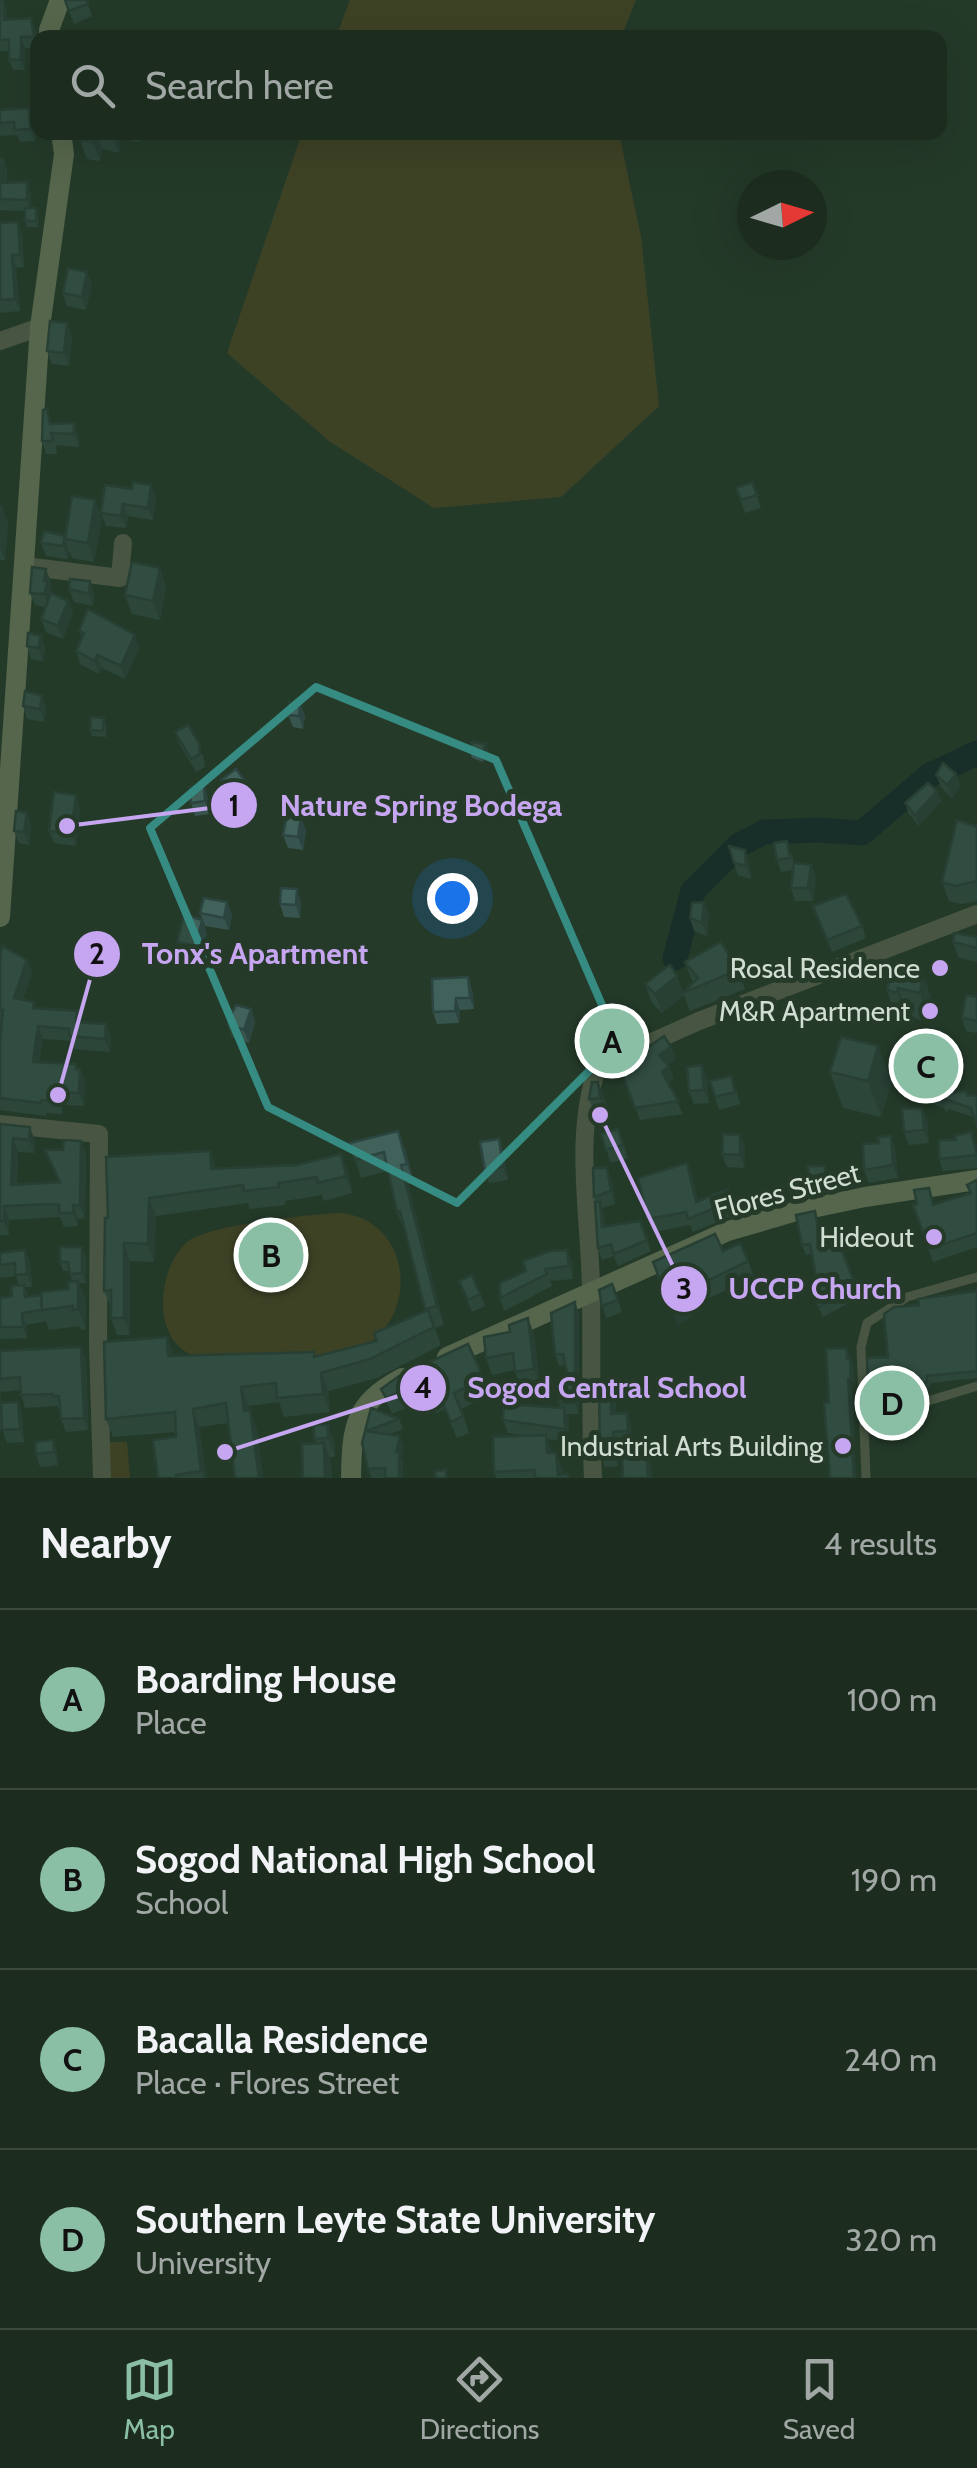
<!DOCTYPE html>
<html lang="en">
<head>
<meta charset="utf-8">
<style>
	:root { --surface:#1c2c1f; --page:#29382c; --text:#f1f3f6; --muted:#a0a7a4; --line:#3a483d; --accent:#8abfa5 }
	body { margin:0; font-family:Cabin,sans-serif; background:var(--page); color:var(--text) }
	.compass { position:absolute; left:737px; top:170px; width:90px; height:90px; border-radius:50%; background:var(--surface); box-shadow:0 10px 40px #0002; rotate:85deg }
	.you { position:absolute; left:452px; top:898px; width:35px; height:35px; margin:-25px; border:8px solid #fff; border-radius:50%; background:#1a73e8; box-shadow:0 0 0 15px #1a73e833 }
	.badge { display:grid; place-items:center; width:65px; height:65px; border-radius:50%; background:var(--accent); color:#111; font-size:32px; font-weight:700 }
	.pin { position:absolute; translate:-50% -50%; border:5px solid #fff; box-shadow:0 2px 10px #0006 }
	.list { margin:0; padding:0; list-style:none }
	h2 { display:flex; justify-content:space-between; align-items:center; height:130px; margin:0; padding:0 40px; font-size:42px }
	h2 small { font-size:32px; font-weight:400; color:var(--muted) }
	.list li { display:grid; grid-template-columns:65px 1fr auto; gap:30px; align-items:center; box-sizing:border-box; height:180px; padding:0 40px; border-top:2px solid var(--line) }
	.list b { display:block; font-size:38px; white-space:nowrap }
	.list p { margin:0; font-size:32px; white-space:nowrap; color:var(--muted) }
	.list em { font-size:32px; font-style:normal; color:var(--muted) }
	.icon { flex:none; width:55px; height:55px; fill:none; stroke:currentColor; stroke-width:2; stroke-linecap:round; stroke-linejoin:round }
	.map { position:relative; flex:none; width:977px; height:1478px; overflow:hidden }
	.search { position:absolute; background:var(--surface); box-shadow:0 10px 40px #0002; left:30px; right:30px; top:30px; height:110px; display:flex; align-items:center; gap:25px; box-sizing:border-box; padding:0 35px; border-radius:20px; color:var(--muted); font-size:38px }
	.sheet { height:850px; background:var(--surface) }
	nav { display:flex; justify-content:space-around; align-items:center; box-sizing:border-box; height:140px; border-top:2px solid var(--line); background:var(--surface); font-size:28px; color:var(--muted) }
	nav a { display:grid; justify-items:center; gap:5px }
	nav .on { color:var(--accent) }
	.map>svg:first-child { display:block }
	.green { fill:#5d4c20 }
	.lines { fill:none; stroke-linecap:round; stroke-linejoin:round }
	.river { stroke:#0b2328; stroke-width:25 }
	.lane { stroke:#71765f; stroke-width:9 }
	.street { stroke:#71765f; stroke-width:18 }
	.secondary { stroke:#929b76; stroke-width:20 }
	.wall { fill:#37544e }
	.shaded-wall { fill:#2d4540 }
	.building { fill:#40625b; stroke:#2d4540; stroke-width:2.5 }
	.marked { fill:none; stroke:#368b82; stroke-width:8; stroke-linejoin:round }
	.poi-dot { fill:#c6a6f0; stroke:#253a29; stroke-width:4 }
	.labels { text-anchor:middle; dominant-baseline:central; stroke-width:10; stroke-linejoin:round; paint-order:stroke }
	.poi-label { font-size:28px; fill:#d0ddd2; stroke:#253a29; text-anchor:end }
	.street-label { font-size:28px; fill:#d0ddd2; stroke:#253a29 }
	.leader { fill:none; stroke:#c6a6f0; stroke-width:4 }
	.callout-dot { fill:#c6a6f0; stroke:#253a29; stroke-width:4 }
	.mark-label { font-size:30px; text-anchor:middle; font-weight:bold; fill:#111 }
	.callout-label { font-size:30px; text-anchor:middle; font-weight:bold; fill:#c6a6f0; stroke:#253a29; stroke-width:10; stroke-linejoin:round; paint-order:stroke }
</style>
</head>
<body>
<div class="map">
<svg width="977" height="1478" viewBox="0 0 977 1478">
	<rect width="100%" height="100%" fill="#253a29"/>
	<!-- green -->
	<g class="green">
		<path d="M350,0H636L621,37H336Z"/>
		<path d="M302,133H619L641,237L659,406L561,497L434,508L329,441L227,353Z"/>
		<path d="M342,1213C413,1222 420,1318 360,1349C335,1362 283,1358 254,1358C238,1358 216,1362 201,1358C150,1347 156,1271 186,1243C205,1225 313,1214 342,1213Z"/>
		<path d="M109,1442H127L130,1478H111Z"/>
	</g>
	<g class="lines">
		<!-- river -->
		<path class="river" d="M675,958L693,891L739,845L764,832L820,830L862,833L930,775L977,753"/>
		<!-- lane -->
		<g class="lane">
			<path d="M911,1402L913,1421"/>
			<path d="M861,1405L928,1401L977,1386"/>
			<path d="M866,1478L861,1347L867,1323L907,1297L977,1277"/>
		</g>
		<!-- street -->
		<g class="street">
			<path d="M0,341L40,327"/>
			<path d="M25,566L120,578L123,543"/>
			<path d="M0,1124L99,1134L98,1345L102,1478"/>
			<path d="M593,1478C590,1417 592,1356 591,1294C591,1220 572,1137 598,1066L699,1021L977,914"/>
		</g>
		<!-- secondary -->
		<g class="secondary">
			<path d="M49,38V30L60,0"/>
			<path d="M0,917L40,327L64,154L61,132"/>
			<path d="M447,1357L728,1231L793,1212L865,1197L977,1180"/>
			<path d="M351,1478C352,1426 354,1404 402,1378"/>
		</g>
	</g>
	<!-- wall -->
	<g class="wall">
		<path d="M0,0H3L6,8L7,20L35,29L38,48H25V70H13L9,59V51H0Z"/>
		<path d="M86,0L92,16L74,24L65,1Z"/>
		<path d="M0,110L34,121L35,141L20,142L17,135L0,136Z"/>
		<path d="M81,132H141L139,142L121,138L119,153L102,149L100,161L87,159L80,140Z"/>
		<path d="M0,159H3L7,170L6,183L31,194V208H36L38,215V227H27L25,221V211L0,210Z"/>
		<path d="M0,223L22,235L24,267L16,268L20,311L0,313Z"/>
		<path d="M87,272L92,285L86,310L67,306L63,293Z"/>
		<path d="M72,336L69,366L52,364L47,351Z"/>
		<path d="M52,424L78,435L79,447L56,445L57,454H46L42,441Z"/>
		<path d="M752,482L761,508L745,513L736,488Z"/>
		<path d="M105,485L156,497L153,520L128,516L126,528L106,526L101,513Z"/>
		<path d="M0,506L8,523L5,560H0Z"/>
		<path d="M102,519L94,562L72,558L69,551L68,559L46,556L41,543L65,537Z"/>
		<path d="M160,568L166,587L160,620L132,614L125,595Z"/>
		<path d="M90,581L94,594L93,606L74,602L69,589Z"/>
		<path d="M51,582L50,588L52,594L73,613L63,639L46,632L41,619L46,607L35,605L30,593Z"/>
		<path d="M79,631L139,648L125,679L102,668L99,674L80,664L76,651L82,638Z"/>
		<path d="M41,636L45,648L43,661L31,659L27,646Z"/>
		<path d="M42,696L46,709L44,722L27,719L23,706Z"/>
		<path d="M300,703L305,716L303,729L293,727L288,715Z"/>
		<path d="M104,718L106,724V737L92,736L90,730Z"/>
		<path d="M175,732L203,755L205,767L196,772L180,745Z"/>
		<path d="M488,750L483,762L472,758L470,751Z"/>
		<path d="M956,774L960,787L952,798L941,787L936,775Z"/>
		<path d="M221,780L251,789L256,802L242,813L226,793Z"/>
		<path d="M937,791L941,801L919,826L909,814L905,803Z"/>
		<path d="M208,798L210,814L195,816L191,803Z"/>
		<path d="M80,808L76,846L54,843L49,831Z"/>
		<path d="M301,818L306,830L303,850L288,848L283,835Z"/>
		<path d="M31,825L29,845L19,843L14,831Z"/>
		<path d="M977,827V901L962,904L949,901L942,882Z"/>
		<path d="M745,850L749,863L751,879L738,875L734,863Z"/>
		<path d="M792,854L794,866L816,877L813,901H795L791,888L793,870L781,872L777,860Z"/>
		<path d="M227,902L232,915L229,930L205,926L200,913Z"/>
		<path d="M301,902L300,918L284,917L280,904Z"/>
		<path d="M813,906L862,926L866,938L832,952Z"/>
		<path d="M709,914L707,936L694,931L690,918Z"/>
		<path d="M207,933L200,958L181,955L177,942Z"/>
		<path d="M977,937V962L958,957L953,942Z"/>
		<path d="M27,960L32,973L23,1000L37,1008L77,1011L81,1022L111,1037L110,1052L74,1049L71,1041L43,1039L39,1062L80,1069L85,1082L84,1106L63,1105V1114L46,1113V1116L0,1110V1041L2,1022H0V962Z"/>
		<path d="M685,962L738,970L745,989L690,1011L684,995L662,1013L652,1003L645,984L683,992L693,983Z"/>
		<path d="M892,969L933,1002L930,1022L908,1016V1021L897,1019L887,990Z"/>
		<path d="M472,989L474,1009L460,1010L459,1023L437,1024L433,1012Z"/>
		<path d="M977,997V1033L966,1031L962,1018Z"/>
		<path d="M251,1009L255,1022L249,1043L232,1037L227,1024Z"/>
		<path d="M627,1024L632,1037L595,1054L586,1032Z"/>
		<path d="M921,1041L926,1102L900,1093L896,1084Z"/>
		<path d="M650,1046L671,1047L676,1059L668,1065L674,1078L668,1083L683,1114L640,1120L616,1057Z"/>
		<path d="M702,1065L707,1078L709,1103L694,1104L689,1091Z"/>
		<path d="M958,1065L952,1092L966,1091L974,1117L948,1109L947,1114L944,1108L933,1104L930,1095L942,1093Z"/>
		<path d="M830,1072L892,1082L881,1117L843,1108Z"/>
		<path d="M598,1082L607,1106L609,1123L598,1124L589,1099Z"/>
		<path d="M736,1088L740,1104L719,1110L715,1097Z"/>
		<path d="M927,1120L929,1143L909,1145L904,1132Z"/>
		<path d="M0,1124L35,1141L34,1153L18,1152L17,1184L59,1182L45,1150H63L81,1141L86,1155L85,1218L78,1219V1226L64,1227L60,1217L9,1220V1235H0Z"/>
		<path d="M618,1129L628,1158L611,1163L601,1134Z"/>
		<path d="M740,1135L745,1148L744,1168L727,1167L722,1154Z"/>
		<path d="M499,1139L503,1152L508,1180L489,1183L485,1170Z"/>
		<path d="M956,1140L977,1149V1168L943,1171L939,1159Z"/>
		<path d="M350,1143L405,1149L414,1183L408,1184L444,1325L435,1328L441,1345L377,1378L328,1391L330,1412L284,1417L279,1402L248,1406L257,1429L228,1423L199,1427L206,1478H158L176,1437V1432L113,1437L106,1419L316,1357L376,1341L426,1311L405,1231L397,1212L388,1171L361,1178Z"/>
		<path d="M895,1148L898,1178L869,1183L864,1170Z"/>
		<path d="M341,1154L348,1172L352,1193L324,1201L322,1195L285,1201V1205L250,1209L248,1203L156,1216L154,1262L130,1261V1335H117L111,1318V1308L104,1291L108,1218L106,1157L216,1169L297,1165Z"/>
		<path d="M687,1163L692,1175L698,1202L728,1189L734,1215L693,1232L690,1225L653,1232L648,1219Z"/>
		<path d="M808,1166L830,1179V1190L813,1194L808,1181Z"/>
		<path d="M977,1180V1247L933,1262L913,1205H934L970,1193Z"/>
		<path d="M612,1181L615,1204L602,1208L605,1227L640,1221L651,1251L618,1266L614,1256L602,1260L598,1248L596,1202L594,1197Z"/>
		<path d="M755,1194L761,1207L746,1211L742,1201Z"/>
		<path d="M815,1211L820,1233L846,1238L849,1251L843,1252L860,1297L823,1317L813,1296L819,1293L812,1254L806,1255L802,1245Z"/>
		<path d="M0,1253L30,1263L32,1287H25L28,1297L69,1289L72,1281L69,1271H63L60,1262L86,1257V1283H79L86,1301V1329L81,1330L79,1326L49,1330L46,1321L26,1325L27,1338L0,1339V1298L12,1296L19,1285L16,1276L0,1278Z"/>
		<path d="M748,1261L754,1277L703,1301L705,1307L678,1325L653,1262Z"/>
		<path d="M572,1262L573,1279L550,1281L552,1286L504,1311L500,1298L526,1271Z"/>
		<path d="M459,1281L480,1294L485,1306L472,1312Z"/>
		<path d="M612,1284L622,1312L606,1318L602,1306Z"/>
		<path d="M977,1291V1378L930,1383V1388L921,1389V1393L893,1395L890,1385L871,1386L868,1380L888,1357L919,1305Z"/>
		<path d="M575,1302L579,1314V1414H567L569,1421V1442L547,1439L552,1453H556L563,1475L569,1478H496L494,1472L529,1436L508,1433L503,1420L560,1408L559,1403L569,1382L565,1365L559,1366L555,1354Z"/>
		<path d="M528,1318L534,1335L540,1386L521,1389L515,1370L492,1375L486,1358L510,1332Z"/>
		<path d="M0,1351L86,1359L88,1430L66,1432L61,1419L60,1409H58L57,1406L25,1408L20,1390L0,1392L1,1403L18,1402L22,1414L24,1442L7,1443L2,1429L0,1430Z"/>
		<path d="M484,1379L490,1395L461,1409L469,1433L457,1438L444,1409L436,1413L431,1402L421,1407L419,1402L392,1414L381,1389Z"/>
		<path d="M611,1388L616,1400V1414L631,1426L632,1444L618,1445V1466L605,1467L600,1454Z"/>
		<path d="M371,1408L399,1419L403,1429L390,1434L403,1446L401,1457L403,1462V1478H371L362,1443Z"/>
		<path d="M314,1425L335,1443V1457H330L332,1478H303L316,1443Z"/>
		<path d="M53,1440L57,1452L58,1465L40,1467L36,1454Z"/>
	</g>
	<!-- shaded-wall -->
	<g class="shaded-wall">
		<path d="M3,0L6,8L8,31L4,20Z"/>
		<path d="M31,18L35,29L38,48L34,37Z"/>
		<path d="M21,37L25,48V70L21,60Z"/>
		<path d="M29,108L34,121L35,141L30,129Z"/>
		<path d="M95,132L102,149L100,161L93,142Z"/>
		<path d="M112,132H119L121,138L119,153Z"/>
		<path d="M3,159L7,170L6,194L2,183Z"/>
		<path d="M27,182L31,194V211L27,200Z"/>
		<path d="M18,222L22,235L24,267L20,255Z"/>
		<path d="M12,255L16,268L20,311L15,299Z"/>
		<path d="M87,272L92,285L86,310L82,297Z"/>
		<path d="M67,323L72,336L69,366L64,353Z"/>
		<path d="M74,423L78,435L79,447L74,434Z"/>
		<path d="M151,485L156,497L153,520L148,508Z"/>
		<path d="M95,500L102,519L94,562L88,543Z"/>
		<path d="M123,504L128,516L126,528L121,516Z"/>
		<path d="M2,507L8,523L5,560L0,547Z"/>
		<path d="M65,539L69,551L68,559L63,546Z"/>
		<path d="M160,568L166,587L160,620L153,601Z"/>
		<path d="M46,569L51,582L50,588L52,594L48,607L44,594Z"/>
		<path d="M90,581L94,594L93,606L89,594Z"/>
		<path d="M68,601L73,613L63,639L58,626Z"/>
		<path d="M135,635L139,648L125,679L121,666Z"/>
		<path d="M41,636L45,648L43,661L38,648Z"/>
		<path d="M97,655L102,668L99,674L95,661Z"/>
		<path d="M42,696L46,709L44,722L40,709Z"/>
		<path d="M300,703L305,716L303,729L299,716Z"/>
		<path d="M486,744L488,750L483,762L481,756Z"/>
		<path d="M956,774L960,787L952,798L947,785Z"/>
		<path d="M204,785L208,798L210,814L205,801Z"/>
		<path d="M251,789L256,802L242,813L237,801Z"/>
		<path d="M937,791L941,801L919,826L915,815Z"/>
		<path d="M76,795L80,808L76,846L71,833Z"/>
		<path d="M27,813L31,825L29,845L24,832Z"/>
		<path d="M301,818L306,830L303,850L298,837Z"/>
		<path d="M745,850L749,863L751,879L746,866Z"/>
		<path d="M811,865L816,877L813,901L808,888Z"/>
		<path d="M297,889L301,902L300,918L296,905Z"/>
		<path d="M227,902L232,915L229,930L224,918Z"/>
		<path d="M704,902L709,914L707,936L702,923Z"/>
		<path d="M202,920L207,933L200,958L196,946Z"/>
		<path d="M27,960L32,973L19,1011L14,998Z"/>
		<path d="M923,974L933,1002L930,1022L920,993Z"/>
		<path d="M677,976L684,995L662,1013L655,994Z"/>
		<path d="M468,977L472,989L474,1009L470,998Z"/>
		<path d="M898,988L908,1016V1021L897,993Z"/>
		<path d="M456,998L460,1010L459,1023L455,1011Z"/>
		<path d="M251,1009L255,1022L249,1043L244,1030Z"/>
		<path d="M106,1024L111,1037L110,1052L105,1039Z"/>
		<path d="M38,1026L43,1039L37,1075L33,1062Z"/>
		<path d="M917,1032L921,1041L926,1102L922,1092Z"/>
		<path d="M878,1046L892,1082L881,1117L868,1081Z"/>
		<path d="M671,1047L676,1059L664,1068L659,1055Z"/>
		<path d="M955,1056L958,1065L950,1102L947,1093Z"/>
		<path d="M76,1064L80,1075V1069L85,1082L84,1106L79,1093Z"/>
		<path d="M702,1065L707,1078L709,1103L704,1090Z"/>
		<path d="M669,1066L674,1078L667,1085L662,1072Z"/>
		<path d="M598,1082L607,1106L609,1123L600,1098Z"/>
		<path d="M58,1092L63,1105V1114L58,1101Z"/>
		<path d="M922,1108L927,1120L929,1143L924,1130Z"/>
		<path d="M30,1127L35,1141L34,1153L29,1140Z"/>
		<path d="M398,1131L405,1149L414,1183L407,1164Z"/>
		<path d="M740,1135L745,1148L744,1168L740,1155Z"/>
		<path d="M891,1136L895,1148L898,1178L893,1165Z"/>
		<path d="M13,1138L18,1152L16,1198L11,1185Z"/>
		<path d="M499,1139L503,1152L508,1180L503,1167Z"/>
		<path d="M81,1141L86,1155L85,1218L80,1205Z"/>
		<path d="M210,1151L216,1169H211Z"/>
		<path d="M341,1154L348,1172L352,1193L346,1176Z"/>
		<path d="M687,1163L692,1175L700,1215L696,1202Z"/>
		<path d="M401,1165L408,1184L444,1325L437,1306Z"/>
		<path d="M825,1166L830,1179V1190L825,1178Z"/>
		<path d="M607,1168L612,1181L615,1204L611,1191Z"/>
		<path d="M149,1198L156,1216L154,1262L148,1244Z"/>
		<path d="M600,1202L604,1213L606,1238L602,1227Z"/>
		<path d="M73,1205L78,1219V1226L73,1213Z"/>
		<path d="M4,1206L9,1220V1235L4,1221Z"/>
		<path d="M124,1243L130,1261V1335L124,1318Z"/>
		<path d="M82,1247L86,1257V1283L82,1273Z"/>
		<path d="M25,1250L30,1263L32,1287L27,1274Z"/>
		<path d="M567,1250L572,1262L573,1279L569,1266Z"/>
		<path d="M78,1281L86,1301V1329L78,1309Z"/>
		<path d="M699,1292L705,1307L678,1325L672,1310Z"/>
		<path d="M575,1302L579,1314V1414L575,1403Z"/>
		<path d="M22,1313L26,1325L27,1338L23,1327Z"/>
		<path d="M528,1318L534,1335L540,1386L534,1369Z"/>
		<path d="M167,1337L174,1356L175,1375L168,1356Z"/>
		<path d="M81,1347L86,1359L88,1430L84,1418Z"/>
		<path d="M850,1357L854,1366V1388L851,1379Z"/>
		<path d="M321,1373L328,1391L330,1412L323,1394Z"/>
		<path d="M848,1379L852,1388L856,1478H854Z"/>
		<path d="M241,1387L248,1406L251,1430L244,1411Z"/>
		<path d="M611,1388L616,1400V1427L611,1414Z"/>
		<path d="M18,1402L22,1414L24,1442L20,1429Z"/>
		<path d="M564,1408L569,1421V1442L565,1429Z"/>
		<path d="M193,1409L199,1427L206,1478H204L201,1471Z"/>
		<path d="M250,1410L257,1429L263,1478H259Z"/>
		<path d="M627,1413L631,1426L632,1444L628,1431Z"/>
		<path d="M328,1425L335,1443V1457L328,1438Z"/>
		<path d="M613,1432L618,1445V1466L614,1454Z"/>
		<path d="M546,1435L552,1453H547Z"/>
		<path d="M400,1436L403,1446L401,1457L403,1462V1478H399L396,1452Z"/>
		<path d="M53,1440L57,1452L58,1465L54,1452Z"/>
		<path d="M324,1443L331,1462L332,1478H325Z"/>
		<path d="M556,1453L563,1470V1478L558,1475Z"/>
		<path d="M647,1455L651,1467L652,1478H648Z"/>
	</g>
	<!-- building -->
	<g class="building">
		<path d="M0,0H3L4,20L31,18L34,37H21V60L9,59V40H0Z"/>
		<path d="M65,0H86L88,4L69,11Z"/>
		<path d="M92,33V38H65V35Z"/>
		<path d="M29,108L30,129L15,130L14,122L0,123V110Z"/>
		<path d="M81,132H95L93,142L80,140Z"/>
		<path d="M0,159H3L2,183L27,182V200L0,199Z"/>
		<rect x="25" y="208" width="11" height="13"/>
		<path d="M18,222L20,255H12L15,299L0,300V223Z"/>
		<path d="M68,268L87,272L82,297L63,293Z"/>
		<path d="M50,321L67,323L64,353L47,351Z"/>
		<path d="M47,409L50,424L74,423V434L51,433L53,441H42L43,410Z"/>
		<path d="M133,482L151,485L148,508L123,504L121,516L101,513L105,485L132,489Z"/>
		<path d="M752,482L757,495L741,500L736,488Z"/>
		<path d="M72,496L95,500L88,543L65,539Z"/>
		<path d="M0,506L2,507L0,535Z"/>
		<path d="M44,531L65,536L63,546L41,543Z"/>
		<path d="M132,562L160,568L153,601L125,595Z"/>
		<path d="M32,567L46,569L44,581L48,582L44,594L30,593Z"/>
		<path d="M70,579L90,581L89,594L69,589Z"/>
		<path d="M51,593L68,601L58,626L41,619Z"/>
		<path d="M88,609L135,635L121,666L97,655L95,661L76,651L84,633L79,631Z"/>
		<path d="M28,633L41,636L38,648L27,646Z"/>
		<path d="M25,691L42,696L40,709L23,706Z"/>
		<path d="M289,702L300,703L299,716L288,715Z"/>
		<path d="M91,717L104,718L103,731L90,730Z"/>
		<path d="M188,725L199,743L200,754L191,759L175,732Z"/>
		<path d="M472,742L486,744L481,756L470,751Z"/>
		<path d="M943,763L956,774L947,785L936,775Z"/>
		<path d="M236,769L251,789L237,801L221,780Z"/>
		<path d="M928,783L937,791L915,815L905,803Z"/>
		<path d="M204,785L205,801L191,803L189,787Z"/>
		<path d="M54,792L76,795L71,833L49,831Z"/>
		<path d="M16,811L27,813L24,832L14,831Z"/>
		<path d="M287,815L301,818L298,837L283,835Z"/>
		<path d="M957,820L977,827V881L955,886L942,882Z"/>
		<path d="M787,841L790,858L777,860L774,843Z"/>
		<path d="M729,846L745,850L746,866L734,863Z"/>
		<path d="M794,863L811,865L808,888H791Z"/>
		<path d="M281,888L297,889L296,905L280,904Z"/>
		<path d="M846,894L862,926L827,940L813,906Z"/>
		<path d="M204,898L227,902L224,918L200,913Z"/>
		<path d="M704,902L702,923L690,918L692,903Z"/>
		<path d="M184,915L202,920L196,946L177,942Z"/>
		<path d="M954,933L977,937V948L953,942Z"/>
		<path d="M721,942L738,970L683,993L698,978L685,962Z"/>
		<path d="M2,946L27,960L14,998L34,1002L33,1008L77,1011L76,1022L106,1024L105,1039L69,1036V1029L38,1026L33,1062L76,1064V1069H80L79,1093L58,1092V1101L41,1100V1103L0,1098V1041L3,1010H0V962Z"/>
		<path d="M670,965L677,976L655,994L645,984Z"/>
		<path d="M892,969L923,974L920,993L898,988L897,993L887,990Z"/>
		<path d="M468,977L470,998H456L455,1011L433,1012L432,979Z"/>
		<path d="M966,995L977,997V1021L962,1018Z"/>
		<path d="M236,1005L251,1009L244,1030L227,1024Z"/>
		<path d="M617,1010L627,1024L590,1041L586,1032Z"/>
		<path d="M917,1032L922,1092L896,1084Z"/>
		<path d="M664,1036L671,1047L659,1055L669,1066L662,1072L678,1101L635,1108L616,1057L648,1043L650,1046Z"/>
		<path d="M841,1037L878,1046L868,1081L830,1072Z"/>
		<path d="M937,1050L955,1056L947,1093L966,1091L967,1096L977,1095V1126L971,1108L945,1099L943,1104V1099L930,1095L942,1093Z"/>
		<path d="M702,1065L704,1090L689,1091L687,1067Z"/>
		<path d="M731,1076L735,1092L715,1097L710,1081Z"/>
		<path d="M592,1082H598L600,1098L589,1099Z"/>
		<path d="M922,1108L924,1130L904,1132L902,1109Z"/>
		<path d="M0,1124L30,1127L29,1140L13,1138L11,1185L60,1182L45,1150H63L64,1140L81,1141L80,1205H73V1213H59V1205L55,1204L4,1206V1221H0Z"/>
		<path d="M618,1129L623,1145L606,1150L601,1134Z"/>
		<path d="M398,1131L407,1164L401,1165L437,1306L425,1309L400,1211L397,1212L384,1152L355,1160L350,1143Z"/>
		<path d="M971,1132L977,1155L939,1159V1140H956L955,1136Z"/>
		<path d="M723,1134L740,1135V1155L722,1154Z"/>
		<path d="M891,1136L893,1165L864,1170L863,1144L879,1143L878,1137Z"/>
		<path d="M499,1139L503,1167L485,1170L480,1142Z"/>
		<path d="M210,1151L211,1169L297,1165L341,1154L346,1176L318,1183L317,1177L278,1183L279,1187L244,1191L243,1185L149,1198L148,1244L124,1243V1318H111V1290L104,1291L105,1218H108L106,1157Z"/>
		<path d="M687,1163L696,1202L728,1189L730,1202L688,1219L686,1212L648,1219L638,1178Z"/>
		<path d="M808,1166H825V1178L808,1181Z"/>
		<path d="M593,1168H607L611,1191L594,1197Z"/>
		<path d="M977,1180V1233L929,1249L913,1205L917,1204L914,1190L929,1188L933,1205L971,1193L967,1185Z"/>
		<path d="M755,1194L758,1201L743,1205L742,1201Z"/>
		<path d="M595,1202H600L602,1227L640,1221L647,1240L614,1254L611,1244L598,1248Z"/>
		<path d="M815,1211L819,1234L843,1228L845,1241L839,1243L856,1287L819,1307L813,1296L819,1293L810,1244L802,1245L796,1215Z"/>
		<path d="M715,1234L723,1251L740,1243L748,1261L697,1286L699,1292L672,1310L653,1262Z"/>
		<path d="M60,1247H82V1273L70,1274L68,1262H60Z"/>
		<path d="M25,1250L27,1274L15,1275V1263L0,1265V1253Z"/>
		<path d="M567,1250L569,1266L545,1269L547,1274L500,1298V1283L526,1271L523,1261L550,1251Z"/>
		<path d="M472,1275L480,1294L468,1300L459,1281Z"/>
		<path d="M78,1281V1309L73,1310V1306L42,1310L41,1292L69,1289L68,1282Z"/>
		<path d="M612,1284L618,1300L602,1306L599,1290Z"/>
		<path d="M24,1285L25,1297L41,1295L42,1310L22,1313L23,1327H0V1298L12,1296L11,1286Z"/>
		<path d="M977,1291V1371L927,1376V1382L919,1383V1387L890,1388L889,1378L868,1380L867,1358L888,1357L884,1314L894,1307L919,1305L918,1299Z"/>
		<path d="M575,1302V1403H559L558,1382H569L563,1354H555L551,1313Z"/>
		<path d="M428,1310L434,1327L370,1359L321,1373L323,1394L277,1398L276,1383L241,1387L244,1411L250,1410L259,1478H235L226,1403L193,1409L201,1471L176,1475L177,1478H158L153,1440L176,1437L175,1412L106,1419L104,1342L167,1337L168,1356L314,1352V1357L377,1341L374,1333Z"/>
		<path d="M528,1318L534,1369L515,1372L513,1353L486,1358L484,1337L510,1332L509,1325Z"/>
		<path d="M468,1344L484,1379L454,1393L463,1416L451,1422L438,1392L430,1397L425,1386L415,1391L413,1386L386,1398L381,1389L399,1376Z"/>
		<path d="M81,1347L84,1418L61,1419L59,1396H53V1394L21,1395L20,1377L0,1379V1351Z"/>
		<path d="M847,1348V1358L850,1357L851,1379H848L854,1478H830L824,1403L829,1402L826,1349Z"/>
		<path d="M599,1388H611V1414L627,1413L628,1431L613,1432L614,1454H600Z"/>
		<path d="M18,1402L20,1429L2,1430L1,1403Z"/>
		<path d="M504,1404L564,1408L565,1429L503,1420Z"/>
		<path d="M371,1408L399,1419L366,1431L400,1436L396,1452H399V1478H385V1468L368,1469L362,1443Z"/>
		<path d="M314,1425H328V1438L314,1439Z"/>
		<path d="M546,1435L547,1453H556L558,1475L568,1474V1478H535V1470L494,1472L493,1437Z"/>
		<path d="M53,1440L54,1452L36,1454L35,1442Z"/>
		<path d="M324,1443L325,1478H303L302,1444Z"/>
		<path d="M647,1455L648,1478H623L622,1457Z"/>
		<path d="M446,1470V1478H436L435,1471Z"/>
	</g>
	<!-- marked area -->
	<path d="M0 0H977V1478H0ZM316,687L496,760L618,1042L457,1203L268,1107L150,828Z" fill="#253a29" fill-opacity=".55" fill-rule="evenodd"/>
	<path class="marked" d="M316,687L496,760L618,1042L457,1203L268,1107L150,828Z"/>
	<!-- markers -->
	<g class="poi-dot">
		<circle cx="940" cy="968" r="10"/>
		<circle cx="930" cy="1011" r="10"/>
		<circle cx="934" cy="1237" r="10"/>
		<circle cx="843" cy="1446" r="10"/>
	</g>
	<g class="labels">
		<!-- poi labels -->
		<g class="poi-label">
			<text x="920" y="968">Rosal Residence</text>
			<text x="910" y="1011">M&amp;R Apartment</text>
			<text x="914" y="1237">Hideout</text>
			<text x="823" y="1446">Industrial Arts Building</text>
		</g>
		<!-- street labels -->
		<g class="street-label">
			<text transform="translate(787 1191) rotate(-15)">Flores Street</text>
		</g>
	</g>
	<!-- callouts -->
	<path class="leader" d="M67 826L234 805M58 1095L97 954M600 1115L684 1289M225 1452L423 1388"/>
	<g class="callout-dot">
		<circle cx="67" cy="826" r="10"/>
		<circle cx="58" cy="1095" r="10"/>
		<circle cx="600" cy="1115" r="10"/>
		<circle cx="225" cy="1452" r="10"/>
		<circle cx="234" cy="805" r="25"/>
		<circle cx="97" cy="954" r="25"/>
		<circle cx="684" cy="1289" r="25"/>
		<circle cx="423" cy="1388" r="25"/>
	</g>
	<g class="mark-label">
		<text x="234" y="816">1</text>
		<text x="97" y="964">2</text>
		<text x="684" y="1299">3</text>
		<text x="423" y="1398">4</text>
	</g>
	<g class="callout-label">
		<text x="421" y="816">Nature Spring Bodega</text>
		<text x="255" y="964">Tonx's Apartment</text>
		<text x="815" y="1299">UCCP Church</text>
		<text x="607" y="1398">Sogod Central School</text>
	</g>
</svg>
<svg class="compass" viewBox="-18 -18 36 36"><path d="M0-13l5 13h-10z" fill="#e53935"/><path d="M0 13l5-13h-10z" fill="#a0a7a4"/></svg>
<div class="you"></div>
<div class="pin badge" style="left:612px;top:1041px">A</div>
<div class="pin badge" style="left:271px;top:1255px">B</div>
<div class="pin badge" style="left:926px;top:1066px">C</div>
<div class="pin badge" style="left:892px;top:1403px">D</div>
<div class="search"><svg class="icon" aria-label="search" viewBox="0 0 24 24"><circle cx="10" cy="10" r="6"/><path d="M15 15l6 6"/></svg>Search here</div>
</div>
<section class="sheet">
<h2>Nearby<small>4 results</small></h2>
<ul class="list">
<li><span class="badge">A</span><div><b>Boarding House</b><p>Place</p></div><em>100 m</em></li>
<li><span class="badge">B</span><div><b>Sogod National High School</b><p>School</p></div><em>190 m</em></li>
<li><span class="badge">C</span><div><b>Bacalla Residence</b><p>Place · Flores Street</p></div><em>240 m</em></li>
<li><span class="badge">D</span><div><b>Southern Leyte State University</b><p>University</p></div><em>320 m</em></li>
</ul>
</section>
<nav>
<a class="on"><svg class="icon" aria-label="map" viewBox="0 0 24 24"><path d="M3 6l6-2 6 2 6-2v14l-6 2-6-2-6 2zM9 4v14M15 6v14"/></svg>Map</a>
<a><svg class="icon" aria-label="directions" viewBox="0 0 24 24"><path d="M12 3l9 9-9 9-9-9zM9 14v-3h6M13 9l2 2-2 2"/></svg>Directions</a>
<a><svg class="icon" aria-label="saved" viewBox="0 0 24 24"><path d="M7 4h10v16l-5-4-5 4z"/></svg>Saved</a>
</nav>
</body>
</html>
